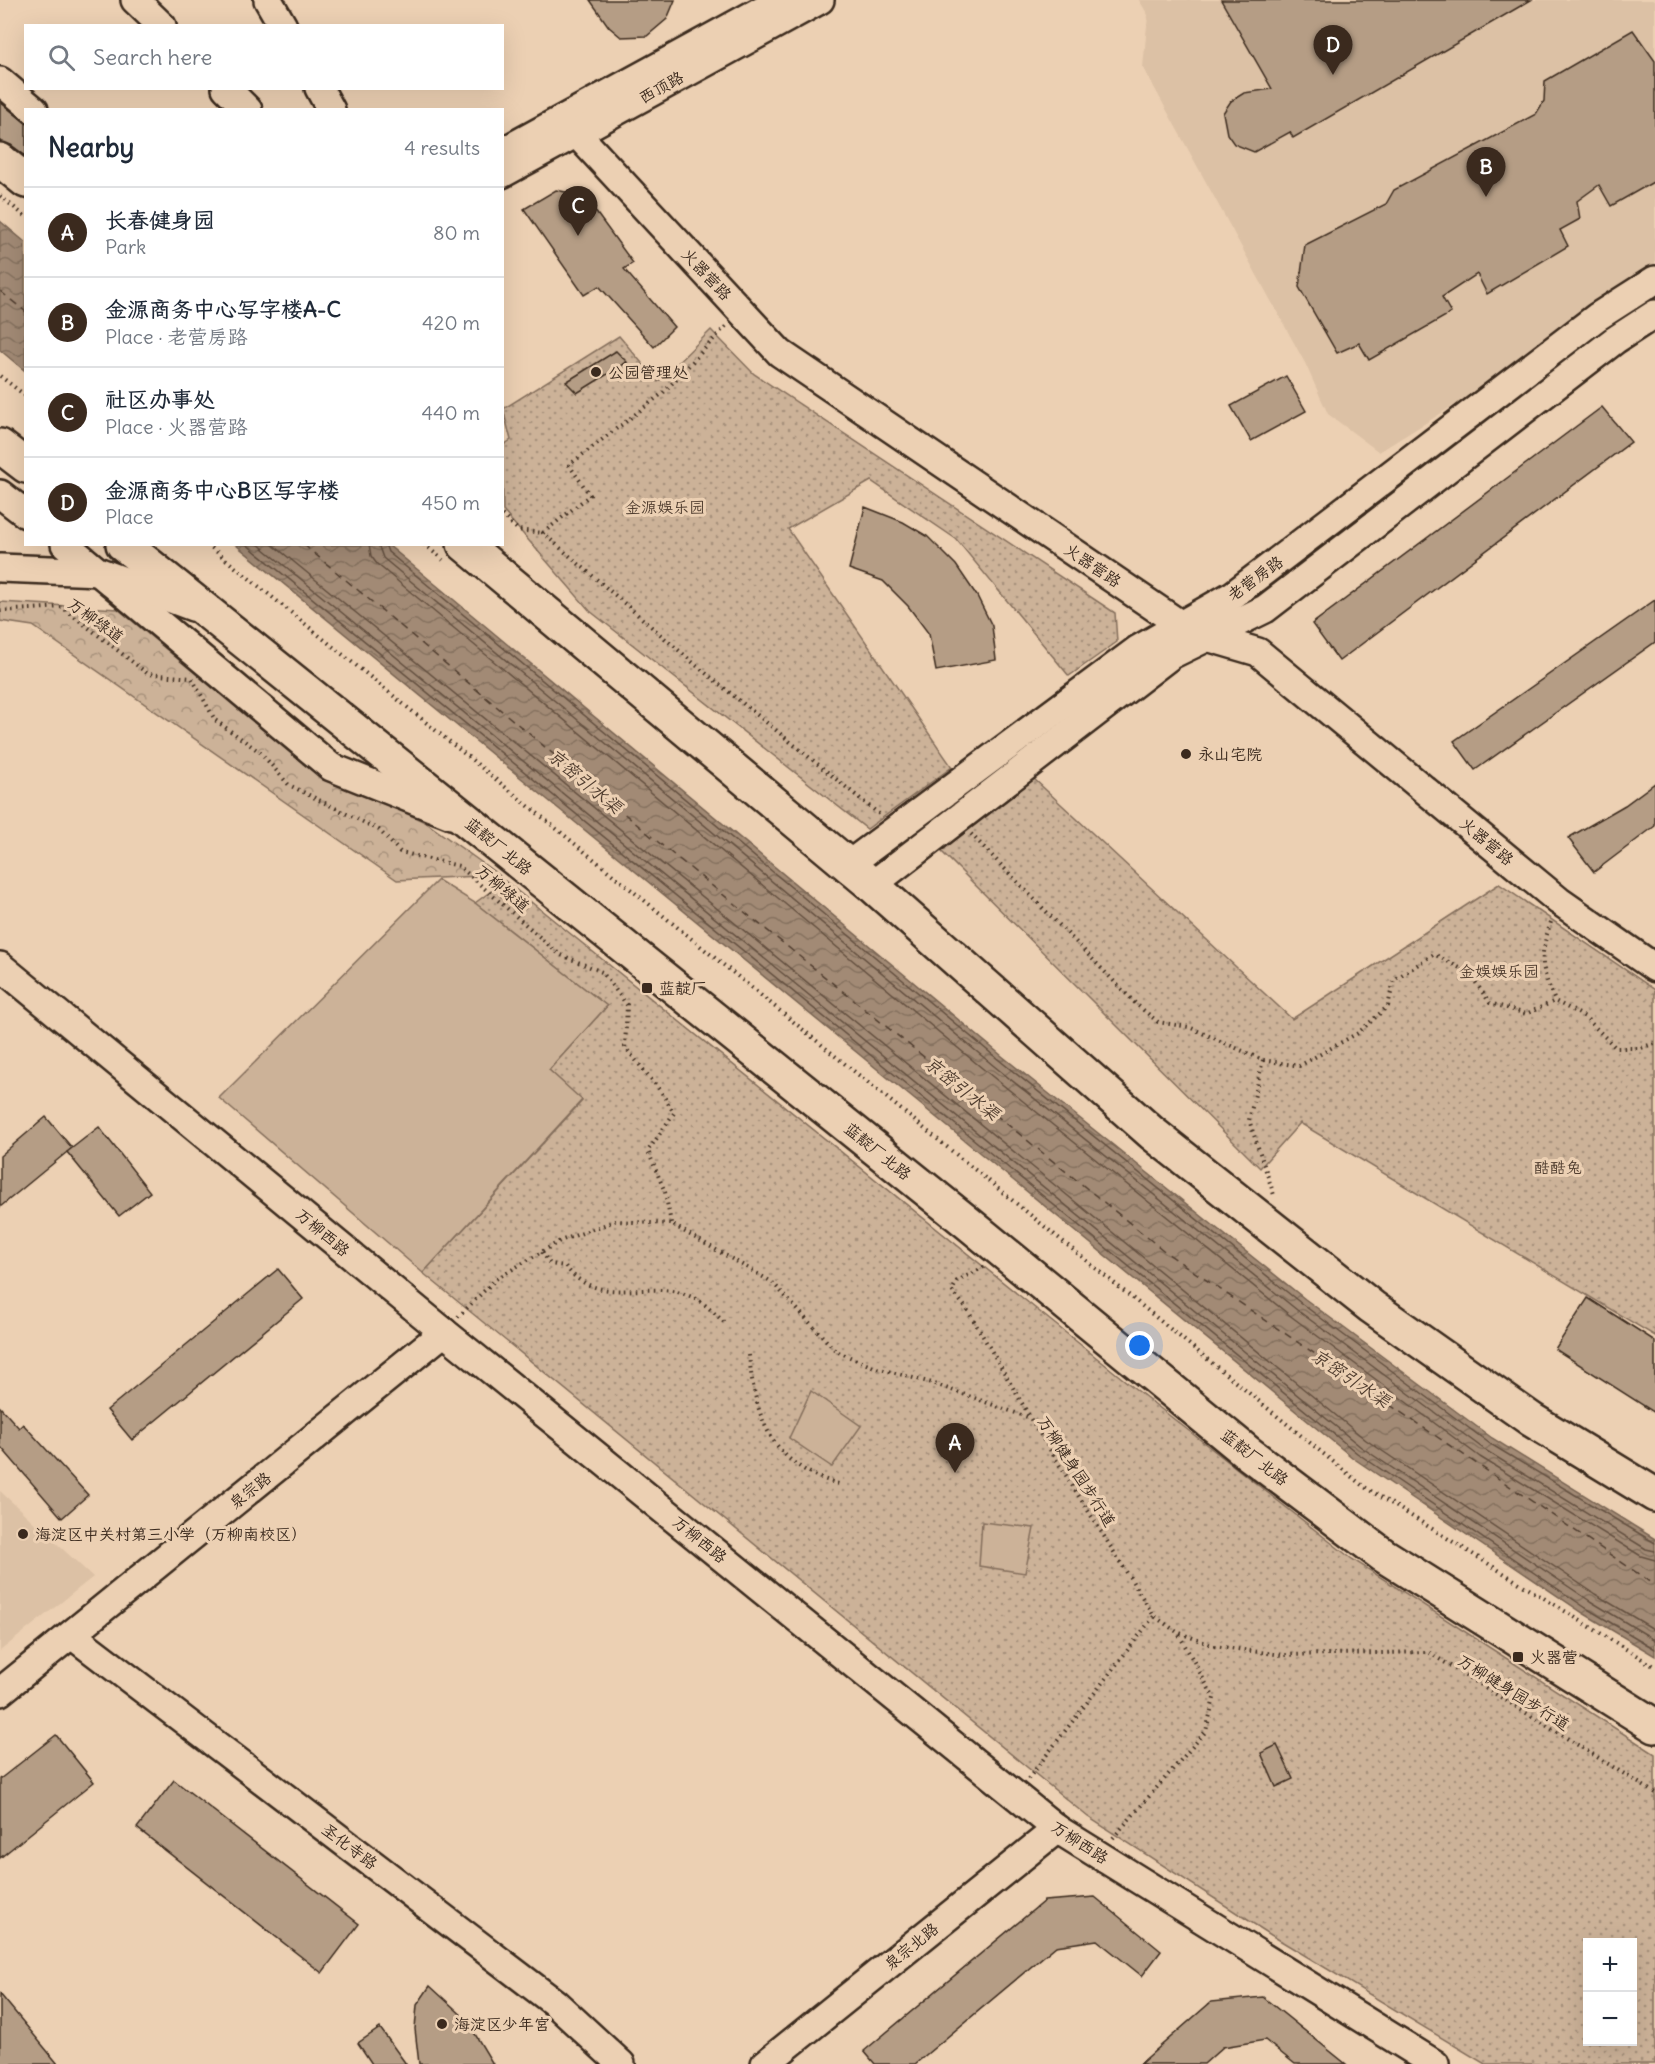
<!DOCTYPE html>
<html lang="en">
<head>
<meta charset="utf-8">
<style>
	:root { --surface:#fff; --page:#f6f6f7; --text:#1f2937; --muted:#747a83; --line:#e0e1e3; --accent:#3b2a1e }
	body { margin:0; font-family:Delius,"LXGW WenKai TC",sans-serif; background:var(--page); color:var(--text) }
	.controls { position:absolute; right:18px; bottom:18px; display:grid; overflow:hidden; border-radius:0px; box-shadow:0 6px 24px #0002 }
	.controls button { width:54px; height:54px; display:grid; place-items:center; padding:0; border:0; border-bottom:2px solid var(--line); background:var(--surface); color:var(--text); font:30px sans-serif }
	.you { position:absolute; left:1140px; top:1346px; width:21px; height:21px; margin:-15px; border:4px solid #fff; border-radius:50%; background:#1a73e8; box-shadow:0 0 0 9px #1a73e833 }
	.badge { display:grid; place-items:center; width:39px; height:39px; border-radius:50%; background:var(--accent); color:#fff; font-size:20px; font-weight:700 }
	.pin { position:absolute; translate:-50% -50px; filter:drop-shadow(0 2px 3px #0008) }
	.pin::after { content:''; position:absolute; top:32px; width:21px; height:18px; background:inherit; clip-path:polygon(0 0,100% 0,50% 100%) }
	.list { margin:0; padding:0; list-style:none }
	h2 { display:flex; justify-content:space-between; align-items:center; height:78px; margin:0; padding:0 24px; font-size:26px }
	h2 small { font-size:20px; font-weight:400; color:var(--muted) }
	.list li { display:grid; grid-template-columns:39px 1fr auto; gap:18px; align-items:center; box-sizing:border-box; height:90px; padding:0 24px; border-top:2px solid var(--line) }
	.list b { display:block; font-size:22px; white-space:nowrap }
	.list p { margin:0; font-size:20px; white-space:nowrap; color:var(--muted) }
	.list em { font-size:20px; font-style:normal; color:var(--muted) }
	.icon { flex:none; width:33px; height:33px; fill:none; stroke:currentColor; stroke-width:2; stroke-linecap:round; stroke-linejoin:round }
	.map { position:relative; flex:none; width:1655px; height:2064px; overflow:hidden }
	.search { position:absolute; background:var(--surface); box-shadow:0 6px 24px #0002; left:24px; top:24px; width:480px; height:66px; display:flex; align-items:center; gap:15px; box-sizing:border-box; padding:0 21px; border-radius:0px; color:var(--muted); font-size:22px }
	.panel { position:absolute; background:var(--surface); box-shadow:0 6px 24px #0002; left:24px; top:108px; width:480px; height:438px; border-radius:0px }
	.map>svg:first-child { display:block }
	.built { fill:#dcc1a5 }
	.forest { fill:url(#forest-crowns); stroke:#846e5b; stroke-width:1.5 }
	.park { fill:url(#park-dots); stroke:#846e5b; stroke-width:1.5; fill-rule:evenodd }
	.pitch { fill:#ccb298; stroke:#846e5b; stroke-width:1.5 }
	.water { fill:url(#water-waves); stroke:#796452; stroke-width:1.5 }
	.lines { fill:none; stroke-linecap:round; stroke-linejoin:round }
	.shore { stroke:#645040; stroke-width:1.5 }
	.ferry { stroke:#503d2f; stroke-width:1.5; stroke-dasharray:8 6; stroke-linecap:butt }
	.building { fill:#b59d85; stroke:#3b2a1e; stroke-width:1.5 }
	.minor-casing { stroke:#3b2a1e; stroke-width:32 }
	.highway-casing { stroke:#3b2a1e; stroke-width:38 }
	.path { stroke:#3b2a1e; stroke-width:4; stroke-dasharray:1.5 4.5; stroke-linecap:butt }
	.minor { stroke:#ecd0b3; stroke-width:27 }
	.highway { stroke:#ecd0b3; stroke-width:33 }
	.poi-dot { fill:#3b2a1e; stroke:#ecd0b3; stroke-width:2 }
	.labels { text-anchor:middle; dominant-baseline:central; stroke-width:6; stroke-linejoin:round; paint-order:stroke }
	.street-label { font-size:16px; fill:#3b2a1e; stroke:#ecd0b3 }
	.poi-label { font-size:16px; fill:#3b2a1e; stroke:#ecd0b3; text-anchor:start }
	.park-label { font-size:16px; fill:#513e30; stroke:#ecd0b3 }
	.water-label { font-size:18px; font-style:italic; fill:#503d2f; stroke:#ecd0b3 }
</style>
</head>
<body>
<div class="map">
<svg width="1655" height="2064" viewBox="0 0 1655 2064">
	<defs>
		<pattern id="forest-crowns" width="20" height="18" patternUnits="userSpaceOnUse" patternTransform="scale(1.5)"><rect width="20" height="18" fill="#ccb298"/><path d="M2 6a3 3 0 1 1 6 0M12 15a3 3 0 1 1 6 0" fill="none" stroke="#a7917b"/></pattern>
		<pattern id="park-dots" width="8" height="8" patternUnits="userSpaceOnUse" patternTransform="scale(1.5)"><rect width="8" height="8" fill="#ccb298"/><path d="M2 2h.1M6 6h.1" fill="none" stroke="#a7917b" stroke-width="1.8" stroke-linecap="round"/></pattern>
		<pattern id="water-waves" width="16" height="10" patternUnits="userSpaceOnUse" patternTransform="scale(1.5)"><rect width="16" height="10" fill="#a28a74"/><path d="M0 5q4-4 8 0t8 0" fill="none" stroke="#85715f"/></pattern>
	</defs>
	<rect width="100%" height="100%" fill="#ecd0b3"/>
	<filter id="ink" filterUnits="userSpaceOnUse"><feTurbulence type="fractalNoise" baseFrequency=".0167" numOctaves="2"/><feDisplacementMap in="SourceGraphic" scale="12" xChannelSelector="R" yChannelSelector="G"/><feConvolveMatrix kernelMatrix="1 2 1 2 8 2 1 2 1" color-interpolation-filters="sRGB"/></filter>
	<g filter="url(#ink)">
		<!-- built -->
		<g class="built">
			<path d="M1139,0H1655V280L1379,452L1328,414L1305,363L1143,67L1148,15Z"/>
			<path d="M0,1491L93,1577L0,1651Z"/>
		</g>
		<!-- forest -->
		<path class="forest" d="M0,602L118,609L306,766L425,822L499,875L397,880L33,626L0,621Z"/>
		<!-- park -->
		<g class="park">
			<path d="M711,330L754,374L1115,613L1117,642L1069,676L956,539L871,481L788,529L952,767L867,829L590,611L503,511L502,446L511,440L503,409L619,336L658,382Z"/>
			<path d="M1033,778L1292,1019L1499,884L1655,990V1336L1300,1123L1260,1168L936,846Z"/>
			<path d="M505,881L1133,1387L1352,1559L1655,1754V2064H1485L1271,1935L1088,1817L423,1273L582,1101L549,1070L607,1006L475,903ZM1588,1942H1632V2042H1588Z"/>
		</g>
		<!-- pitch -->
		<g class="pitch">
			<path d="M438,880L475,903L607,1006L549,1070L582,1100L423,1273L219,1098Z"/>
			<path d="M811,1391L861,1426L832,1467L789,1438Z"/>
			<path d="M982,1522L1034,1528L1025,1573L979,1566Z"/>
		</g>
		<!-- water -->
		<g class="water">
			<path d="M0,221L25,242V371L0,350Z"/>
			<path d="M236,545H388L1002,1056L1305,1299L1492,1438L1655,1539V1656L1583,1613L1353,1458Z"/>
		</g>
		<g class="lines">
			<!-- shore -->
			<g class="shore">
				<path d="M246,544L1357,1453L1586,1608L1655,1649"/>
				<path d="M258,544L1361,1447L1590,1601L1655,1640"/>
				<path d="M272,544L1366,1440L1595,1594L1655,1630"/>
				<path d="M369,544L371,556L377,564L988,1073L1292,1317L1480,1457L1641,1556L1655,1560"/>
				<path d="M378,544L383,558L994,1066L1297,1310L1485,1450L1646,1549L1655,1551"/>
				<path d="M385,544L388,552L999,1060L1302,1304L1489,1443L1655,1543"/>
			</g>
			<!-- ferry -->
			<g class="ferry">
				<path d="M0,291L26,312"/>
				<path d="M303,544L664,847L1168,1254L1655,1585"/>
			</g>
		</g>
		<!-- building -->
		<g class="building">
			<path d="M590,0H675L667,19L647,36L621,37L609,27Z"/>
			<path d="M1221,0H1531L1293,138L1290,132L1254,152L1234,144L1227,134L1223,113L1231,101L1244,93L1272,89Z"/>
			<path d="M1633,30L1655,61V181L1611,206L1599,185L1577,201L1580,219L1560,230L1568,246L1487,294L1477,274L1442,297L1451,313L1369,360L1359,343L1337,353L1299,287L1305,245L1386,204L1394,190L1536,114L1544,101L1545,81Z"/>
			<path d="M0,102L26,123V156L11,145L0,142Z"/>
			<path d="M556,190L584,196L633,263L624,269L674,327L654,347L599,286L584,295L524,209Z"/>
			<path d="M616,351L627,362L577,393L566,382Z"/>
			<path d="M1286,376L1306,411L1251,441L1231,406Z"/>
			<path d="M1602,407L1631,442L1339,661L1312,624Z"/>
			<path d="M865,507L903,522L927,536L956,565L977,596L992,626L996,660L936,671L929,634L908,606L883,581L849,569Z"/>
			<path d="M1655,600V642L1475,770L1454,741Z"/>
			<path d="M1655,783V826L1594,872L1568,838L1625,805Z"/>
			<path d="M46,1117L72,1148L0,1207V1156Z"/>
			<path d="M99,1127L150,1192L119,1216L67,1152Z"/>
			<path d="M278,1269L303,1299L132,1440L107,1410Z"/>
			<path d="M1588,1298L1655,1341V1413L1555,1349Z"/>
			<path d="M0,1407L19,1428L23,1424L88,1495L62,1518L0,1446Z"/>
			<path d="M56,1735L94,1782L0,1858V1779Z"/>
			<path d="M1277,1745L1293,1779L1276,1787L1261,1753Z"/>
			<path d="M174,1780L359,1924L322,1973L137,1828Z"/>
			<path d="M1095,1897L1161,1951L1142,1976L1097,1940L1056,1946L915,2064H875L864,2051L1044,1901Z"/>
			<path d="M430,1986L466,2019L493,2064H419L415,2029L417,2005Z"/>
			<path d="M0,1994L58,2064H0Z"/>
			<path d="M1263,1997L1346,2064H1295L1265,2040L1223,2047L1204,2064H1140L1211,2002Z"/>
			<path d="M380,2028L406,2064H372L358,2043Z"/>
		</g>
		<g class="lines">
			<!-- minor casing -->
			<g class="minor-casing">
				<g id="minor">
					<path d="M135,0L162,26"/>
					<path d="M268,0L283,26"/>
					<path d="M0,81L34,110"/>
					<path d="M226,88L248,110"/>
					<path d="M319,88L331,110"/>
					<path d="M564,120L780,353L1181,625L1207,637L1258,652L1559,901L1655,968"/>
					<path d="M502,152L780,0"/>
					<path d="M502,174L820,0"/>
					<path d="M0,494L26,514"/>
					<path d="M65,544L331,767L451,815"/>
					<path d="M0,568L100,572L193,607"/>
					<path d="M848,865L1137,650L1233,595L1597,317L1655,280"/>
					<path d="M872,885L1171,655L1265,609L1615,340L1655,314"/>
					<path d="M0,966L444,1332L1057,1829L1435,2064"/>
					<path d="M72,1635L555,2003L621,2064"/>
					<path d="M0,1692L444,1332"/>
					<path d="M765,2064L1057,1829"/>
				</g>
			</g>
			<!-- highway casing -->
			<g class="highway-casing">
				<g id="highway">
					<path d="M0,160L26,181"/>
					<path d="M0,446L26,466"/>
					<path d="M123,544L968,1223L1248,1453L1383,1555L1655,1726"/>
					<path d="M464,544L872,885L1152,1133L1372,1307L1532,1420L1655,1495"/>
				</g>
			</g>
			<!-- path -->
			<g class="path">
				<path d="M0,196L26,217"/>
				<path d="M726,326L663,393L569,465L590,495L543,533L697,666L879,814"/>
				<path d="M0,376L26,396"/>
				<path d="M502,515L518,530L543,533"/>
				<path d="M207,544L1363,1486L1655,1667"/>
				<path d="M424,544L443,560"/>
				<path d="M0,611L62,607L148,674L192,678L215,720L260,752L289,785L379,830L400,852L459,866L559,954L602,972L627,1005L625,1047L660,1090L674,1113L648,1151L665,1192L671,1223"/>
				<path d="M971,834L1136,1004L1158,1022L1189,1027L1263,1060L1299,1066L1358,1033L1388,1006L1394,980L1434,954L1469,973L1490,1003L1526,1014L1555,1001L1585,1017L1616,1048H1641L1655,1043"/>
				<path d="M1551,922C1538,959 1541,967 1555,1001"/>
				<path d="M1263,1060L1249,1120L1275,1198"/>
				<path d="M542,1252L550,1264L565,1266C599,1310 649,1277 692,1297C704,1302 715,1314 725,1323"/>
				<path d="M984,1267L957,1281L952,1291L967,1309L1030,1417"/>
				<path d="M458,1317L496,1279L560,1241L615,1221L671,1224L772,1282L836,1351L873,1367L932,1383L1030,1418L1154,1616L1177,1632L1214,1646L1282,1655L1428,1652L1655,1793"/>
				<path d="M749,1355C755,1419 772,1466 839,1484"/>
				<path d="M1028,1779L1154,1616"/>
				<path d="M1113,1838L1206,1731L1214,1698L1178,1633"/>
			</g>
			<!-- minor -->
			<use href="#minor" class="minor"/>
			<!-- highway -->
			<use href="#highway" class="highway"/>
		</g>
	</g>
	<!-- markers -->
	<g class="poi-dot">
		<circle cx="596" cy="372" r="6"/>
		<circle cx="1186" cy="754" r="6"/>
		<rect x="641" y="982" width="12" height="12" rx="3"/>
		<circle cx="23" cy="1534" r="6"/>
		<rect x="1512" y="1651" width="12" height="12" rx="3"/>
		<circle cx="442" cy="2024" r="6"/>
	</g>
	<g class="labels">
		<!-- street labels -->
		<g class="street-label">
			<text transform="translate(661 87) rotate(-29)">西顶路</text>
			<text transform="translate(707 274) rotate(47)">火器营路</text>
			<text transform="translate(1093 565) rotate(34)">火器营路</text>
			<text transform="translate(1255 578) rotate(-36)">老营房路</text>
			<text transform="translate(96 620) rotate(36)">万柳绿道</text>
			<text transform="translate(1487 841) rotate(40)">火器营路</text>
			<text transform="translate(499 846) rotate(39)">蓝靛厂北路</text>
			<text transform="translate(503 888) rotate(40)">万柳绿道</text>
			<text transform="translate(878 1151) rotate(39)">蓝靛厂北路</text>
			<text transform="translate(323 1232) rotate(40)">万柳西路</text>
			<text transform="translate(1255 1457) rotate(38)">蓝靛厂北路</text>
			<text transform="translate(1077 1471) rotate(57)">万柳健身园步行道</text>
			<text transform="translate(250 1490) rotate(-39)">泉宗路</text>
			<text transform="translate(700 1539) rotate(39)">万柳西路</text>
			<text transform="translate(1514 1692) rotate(32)">万柳健身园步行道</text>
			<text transform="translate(1080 1842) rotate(33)">万柳西路</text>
			<text transform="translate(350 1846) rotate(37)">圣化寺路</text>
			<text transform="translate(911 1946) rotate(-39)">泉宗北路</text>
		</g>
		<!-- poi labels -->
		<g class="poi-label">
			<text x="608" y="372">公园管理处</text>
			<text x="1198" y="754">永山宅院</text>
			<text x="659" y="988">蓝靛厂</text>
			<text x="35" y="1534">海淀区中关村第三小学（万柳南校区）</text>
			<text x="1530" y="1657">火器营</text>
			<text x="454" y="2024">海淀区少年宫</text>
		</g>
		<!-- park labels -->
		<g class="park-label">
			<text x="665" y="507">金源娱乐园</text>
			<text x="1499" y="971">金娱娱乐园</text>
			<text x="1558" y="1167">酷酷兔</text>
		</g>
		<!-- water labels -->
		<g class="water-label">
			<text transform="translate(585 781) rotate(40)">京密引水渠</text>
			<text transform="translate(962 1088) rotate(39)">京密引水渠</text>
			<text transform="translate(1351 1378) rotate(34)">京密引水渠</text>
		</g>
	</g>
</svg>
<div class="controls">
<button>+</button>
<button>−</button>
</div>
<div class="you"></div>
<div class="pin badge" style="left:955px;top:1473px">A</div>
<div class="pin badge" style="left:1486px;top:197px">B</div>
<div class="pin badge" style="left:578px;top:236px">C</div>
<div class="pin badge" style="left:1333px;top:75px">D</div>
<div class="search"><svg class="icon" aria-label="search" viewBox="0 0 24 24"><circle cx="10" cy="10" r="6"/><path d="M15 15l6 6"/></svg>Search here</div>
<section class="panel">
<h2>Nearby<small>4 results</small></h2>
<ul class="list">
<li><span class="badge">A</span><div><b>长春健身园</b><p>Park</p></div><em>80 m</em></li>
<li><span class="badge">B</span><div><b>金源商务中心写字楼A-C</b><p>Place · 老营房路</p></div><em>420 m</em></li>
<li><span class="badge">C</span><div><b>社区办事处</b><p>Place · 火器营路</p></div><em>440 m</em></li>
<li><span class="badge">D</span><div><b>金源商务中心B区写字楼</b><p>Place</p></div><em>450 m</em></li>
</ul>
</section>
</div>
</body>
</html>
